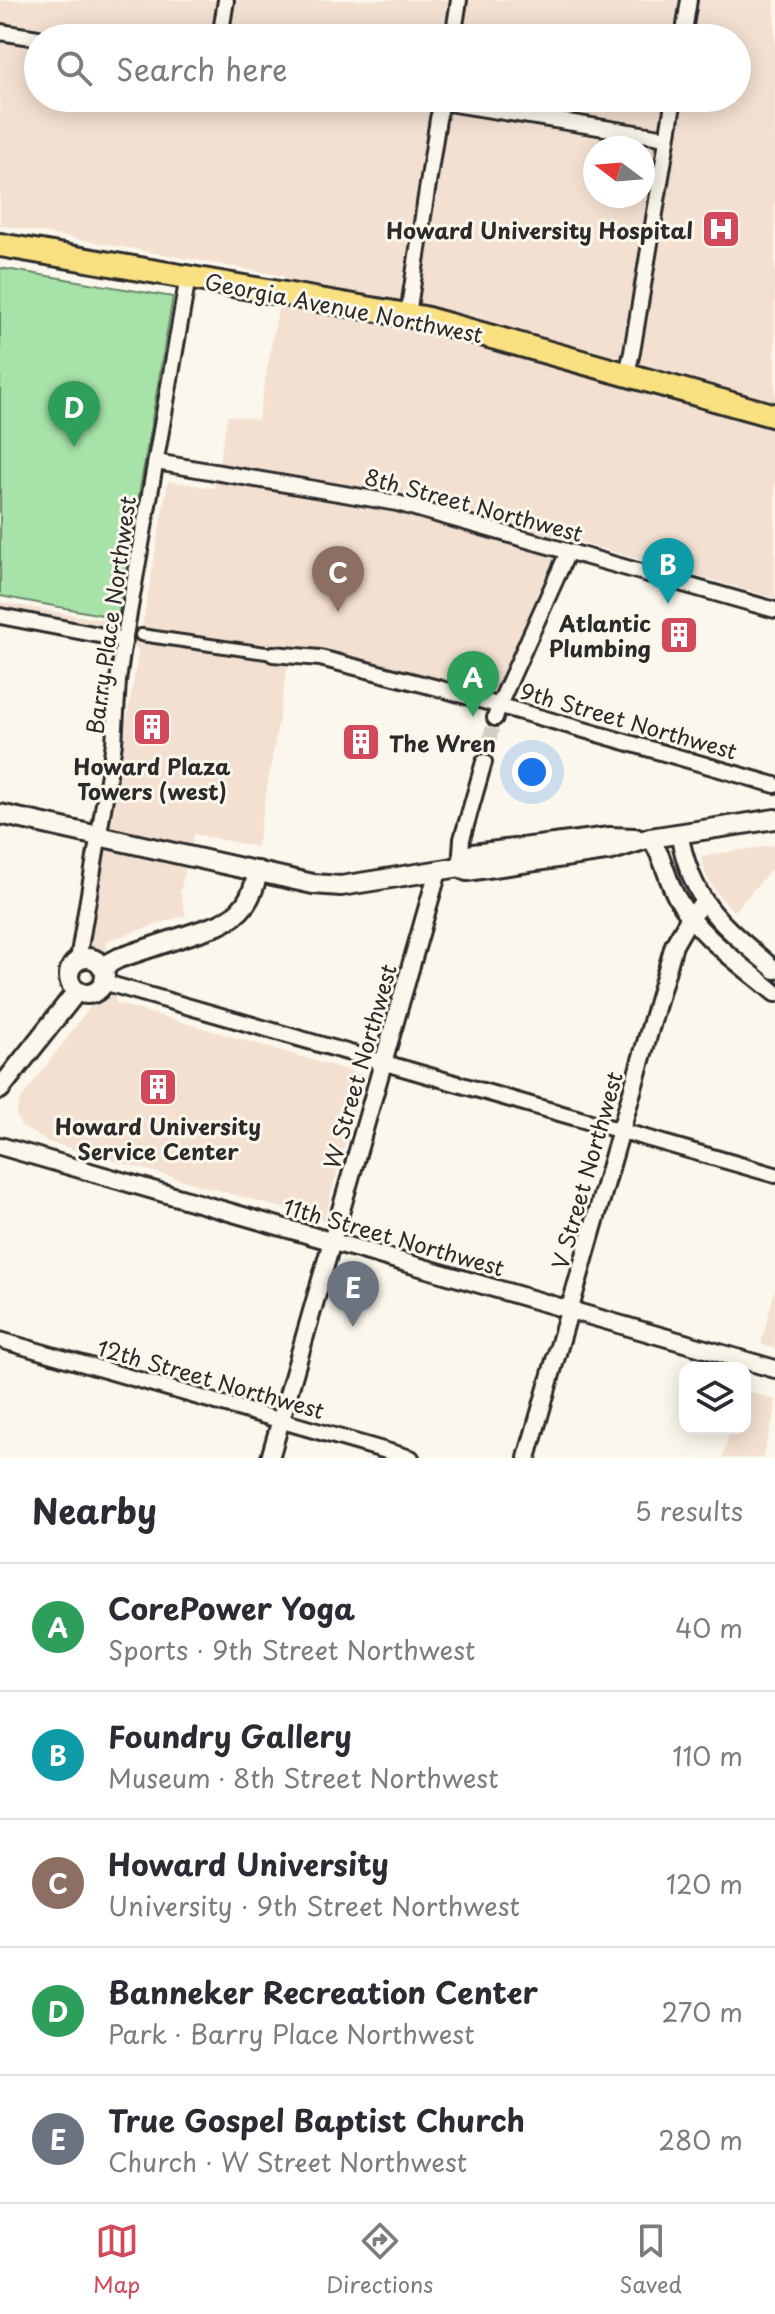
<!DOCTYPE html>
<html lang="en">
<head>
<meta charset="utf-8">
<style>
	:root { --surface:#fff; --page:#f2f2f3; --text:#2b2b33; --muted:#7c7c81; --line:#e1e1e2; --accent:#d1495b }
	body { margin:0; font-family:"Playpen Sans",sans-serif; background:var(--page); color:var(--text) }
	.controls { position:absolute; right:24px; bottom:24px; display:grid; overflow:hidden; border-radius:16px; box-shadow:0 4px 20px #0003 }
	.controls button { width:72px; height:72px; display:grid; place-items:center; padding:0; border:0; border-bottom:2px solid var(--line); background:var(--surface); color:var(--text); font:40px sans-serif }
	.compass { position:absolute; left:583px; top:136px; width:72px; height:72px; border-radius:50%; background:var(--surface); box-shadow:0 4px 20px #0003; rotate:286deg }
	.you { position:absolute; left:532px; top:772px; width:28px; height:28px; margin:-20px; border:6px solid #fff; border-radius:50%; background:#1a73e8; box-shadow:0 0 0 12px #1a73e833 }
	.badge { display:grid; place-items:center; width:52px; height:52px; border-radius:50%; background:var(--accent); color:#fff; font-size:26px; font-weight:700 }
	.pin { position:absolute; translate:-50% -66px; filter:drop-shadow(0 2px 4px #0008) }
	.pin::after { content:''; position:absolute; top:42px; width:28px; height:24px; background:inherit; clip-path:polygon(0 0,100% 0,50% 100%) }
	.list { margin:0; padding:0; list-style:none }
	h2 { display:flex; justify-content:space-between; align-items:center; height:104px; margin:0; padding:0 32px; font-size:34px }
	h2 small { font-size:26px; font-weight:400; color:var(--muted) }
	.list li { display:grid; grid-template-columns:52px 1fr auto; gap:24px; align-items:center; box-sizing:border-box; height:128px; padding:0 32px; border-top:2px solid var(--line) }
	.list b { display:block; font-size:30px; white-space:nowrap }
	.list p { margin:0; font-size:26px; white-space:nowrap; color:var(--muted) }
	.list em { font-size:26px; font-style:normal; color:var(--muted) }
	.icon { flex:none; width:44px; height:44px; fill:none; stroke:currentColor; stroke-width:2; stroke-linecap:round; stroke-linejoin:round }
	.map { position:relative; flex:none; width:775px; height:1458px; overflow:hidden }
	.search { position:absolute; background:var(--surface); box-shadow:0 4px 20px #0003; left:24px; right:24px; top:24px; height:88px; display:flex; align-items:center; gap:20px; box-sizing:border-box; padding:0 28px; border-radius:44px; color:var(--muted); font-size:30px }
	.sheet { height:744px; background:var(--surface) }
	nav { display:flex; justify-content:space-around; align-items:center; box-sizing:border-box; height:112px; border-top:2px solid var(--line); background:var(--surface); font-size:22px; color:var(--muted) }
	nav a { display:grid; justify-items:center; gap:4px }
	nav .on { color:var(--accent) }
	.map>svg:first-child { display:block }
	.built { fill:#f3e0d1; fill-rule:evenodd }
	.green { fill:#a7e2a8; stroke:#69866a; stroke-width:2 }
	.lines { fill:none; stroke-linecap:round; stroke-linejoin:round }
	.minor-tunnel { stroke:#d1cec5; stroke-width:14; stroke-dasharray:14 7; stroke-linecap:butt }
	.pedestrian-casing { stroke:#2b2b2b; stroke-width:16 }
	.minor-casing { stroke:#2b2b2b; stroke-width:20 }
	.tertiary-casing { stroke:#2b2b2b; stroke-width:22 }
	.secondary-casing { stroke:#2b2b2b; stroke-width:24 }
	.trunk-casing { stroke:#2b2b2b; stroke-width:28 }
	.pedestrian { stroke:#fbf7ec; stroke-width:10 }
	.minor { stroke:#fbf7ec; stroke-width:14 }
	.tertiary { stroke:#fbf7ec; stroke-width:16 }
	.secondary { stroke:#fbf7ec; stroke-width:18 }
	.trunk { stroke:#f9e181; stroke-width:22 }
	.labels { text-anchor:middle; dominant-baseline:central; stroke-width:6; stroke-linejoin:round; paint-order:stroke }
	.poi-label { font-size:22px; font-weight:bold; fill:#2b2b2b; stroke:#fbf7ec; text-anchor:end }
	.street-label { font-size:22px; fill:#2b2b2b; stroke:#fbf7ec }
</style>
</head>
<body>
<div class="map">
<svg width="775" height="1458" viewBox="0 0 775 1458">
	<rect width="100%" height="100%" fill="#fbf7ec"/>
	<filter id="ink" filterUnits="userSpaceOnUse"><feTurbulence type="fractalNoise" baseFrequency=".0125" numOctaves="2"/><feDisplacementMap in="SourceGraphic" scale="16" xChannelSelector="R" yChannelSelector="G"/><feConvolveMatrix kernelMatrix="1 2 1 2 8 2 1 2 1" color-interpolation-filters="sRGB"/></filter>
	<g filter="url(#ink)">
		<!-- built -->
		<g class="built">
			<path d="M0,0H775V598L561,537L552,566L493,694L291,647L257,847L194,834L180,892L186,915L106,941L109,971L116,1003L364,1075L324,1220L48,1142L21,1126L16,1114L21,1099L90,1007V944L101,869L139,649L0,622V602L142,627L168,481L214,488L228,415L258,420L284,276L0,225ZM38,38H737V98H38ZM595,148H643V196H595Z"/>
			<path d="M775,845V865L734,912L719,896L706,876L701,856Z"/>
			<path d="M775,1289V1349L761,1344Z"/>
			<path d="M745,1390L775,1400V1413L762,1458H722L731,1428H745Z"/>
		</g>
		<!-- green -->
		<path class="green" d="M0,268L173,297L118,618L0,596Z"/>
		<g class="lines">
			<!-- minor-tunnel -->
			<path class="minor-tunnel" d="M484,762L495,718"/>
			<!-- pedestrian casing -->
			<g class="pedestrian-casing">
				<path id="pedestrian" d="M141,635L273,654"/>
			</g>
			<!-- minor casing -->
			<g class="minor-casing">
				<g id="minor">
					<path d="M0,32L38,38"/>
					<path d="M220,38L226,0"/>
					<path d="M453,38L459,0"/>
					<path d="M683,38L689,0"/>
					<path d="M417,98L667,138"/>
					<path d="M408,314L438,119L443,98"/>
					<path d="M627,373L632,352L674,98"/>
					<path d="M156,462L397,503L775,610"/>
					<path d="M0,616L125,640"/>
					<path d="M273,654L320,658L438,688L775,785"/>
					<path d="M495,718L499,705L568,552"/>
					<path d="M460,867L462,839L484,762"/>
					<path d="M78,960L114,743L118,681L122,653L188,277"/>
					<path d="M103,982L775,1175"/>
					<path d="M0,1340L411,1458"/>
				</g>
			</g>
			<!-- tertiary casing -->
			<g class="tertiary-casing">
				<g id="tertiary">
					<path d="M679,833C693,906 722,924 775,970"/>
					<path d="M650,838C663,855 666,877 676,896C698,936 741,964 775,993"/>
					<path d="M0,1146L775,1369"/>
					<path d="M270,1458L438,871"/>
					<path d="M527,1458L674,945L690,917L704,902"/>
				</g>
			</g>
			<!-- secondary casing -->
			<g class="secondary-casing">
				<g id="secondary">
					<path d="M0,814L313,884L341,886L460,867L467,871L612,850L650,838L775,819"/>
					<path d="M460,867L473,854L610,837L635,838"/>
					<circle cx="87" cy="976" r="18"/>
					<path d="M102,967L119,958L218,925C243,914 253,897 258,871"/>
					<path d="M0,1089L77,991"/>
				</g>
			</g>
			<!-- trunk casing -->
			<g class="trunk-casing">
				<path id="trunk" d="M0,245L424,318L775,416"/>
			</g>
			<!-- pedestrian -->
			<use href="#pedestrian" class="pedestrian"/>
			<!-- minor -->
			<use href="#minor" class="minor"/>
			<!-- tertiary -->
			<use href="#tertiary" class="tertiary"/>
			<!-- secondary -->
			<use href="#secondary" class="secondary"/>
			<!-- trunk -->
			<use href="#trunk" class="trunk"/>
		</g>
	</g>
	<!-- icons -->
	<defs>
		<g id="hospital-square" transform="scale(2)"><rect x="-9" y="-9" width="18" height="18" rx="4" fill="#d1495b" stroke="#fbf7ec"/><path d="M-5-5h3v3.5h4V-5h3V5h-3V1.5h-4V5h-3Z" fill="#fff"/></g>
		<g id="building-square" transform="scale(2)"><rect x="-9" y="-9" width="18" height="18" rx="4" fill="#d1495b" stroke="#fbf7ec"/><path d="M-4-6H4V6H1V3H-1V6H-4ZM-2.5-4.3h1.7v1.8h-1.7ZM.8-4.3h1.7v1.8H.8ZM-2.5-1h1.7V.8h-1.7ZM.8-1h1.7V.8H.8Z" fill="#fff"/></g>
	</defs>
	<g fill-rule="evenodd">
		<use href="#hospital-square" x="721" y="229"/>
		<use href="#building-square" x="679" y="635"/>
		<use href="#building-square" x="152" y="727"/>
		<use href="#building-square" x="361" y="742"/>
		<use href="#building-square" x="158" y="1087"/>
	</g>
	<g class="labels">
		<!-- poi labels -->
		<g class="poi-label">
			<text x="693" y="229">Howard University Hospital</text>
			<text x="651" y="622">Atlantic<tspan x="651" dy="25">Plumbing</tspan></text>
			<text x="389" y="742" text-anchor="start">The Wren</text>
			<text x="152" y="765" text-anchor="middle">Howard Plaza<tspan x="152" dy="25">Towers (west)</tspan></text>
			<text x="158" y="1125" text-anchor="middle">Howard University<tspan x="158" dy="25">Service Center</tspan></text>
		</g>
		<!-- street labels -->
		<g class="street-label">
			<text transform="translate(344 307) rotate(11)">Georgia Avenue Northwest</text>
			<text transform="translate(474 504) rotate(15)">8th Street Northwest</text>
			<text transform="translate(110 615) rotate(-82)">Barry Place Northwest</text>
			<text transform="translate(629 720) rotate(16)">9th Street Northwest</text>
			<text transform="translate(359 1066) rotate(-74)">W Street Northwest</text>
			<text transform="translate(586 1170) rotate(-74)">V Street Northwest</text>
			<text transform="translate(394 1236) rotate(16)">11th Street Northwest</text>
			<text transform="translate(211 1378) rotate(16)">12th Street Northwest</text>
		</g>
	</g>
</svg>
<div class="controls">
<button><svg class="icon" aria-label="layers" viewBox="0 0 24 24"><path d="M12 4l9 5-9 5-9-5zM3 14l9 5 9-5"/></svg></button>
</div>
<svg class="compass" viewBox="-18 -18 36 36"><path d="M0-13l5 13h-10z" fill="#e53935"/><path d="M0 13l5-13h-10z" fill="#7c7c81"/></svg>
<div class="you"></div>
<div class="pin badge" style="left:473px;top:717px;background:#2e9e5b">A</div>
<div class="pin badge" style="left:668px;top:604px;background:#0f9aa8">B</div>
<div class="pin badge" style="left:338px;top:612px;background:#8d6e63">C</div>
<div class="pin badge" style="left:74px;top:447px;background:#2e9e5b">D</div>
<div class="pin badge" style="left:353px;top:1327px;background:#6b7280">E</div>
<div class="search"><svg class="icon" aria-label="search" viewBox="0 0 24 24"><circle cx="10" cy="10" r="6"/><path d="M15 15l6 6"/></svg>Search here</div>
</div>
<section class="sheet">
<h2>Nearby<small>5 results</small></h2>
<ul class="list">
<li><span class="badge" style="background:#2e9e5b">A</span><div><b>CorePower Yoga</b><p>Sports · 9th Street Northwest</p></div><em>40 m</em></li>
<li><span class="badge" style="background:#0f9aa8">B</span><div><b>Foundry Gallery</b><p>Museum · 8th Street Northwest</p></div><em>110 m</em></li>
<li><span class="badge" style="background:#8d6e63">C</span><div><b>Howard University</b><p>University · 9th Street Northwest</p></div><em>120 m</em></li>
<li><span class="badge" style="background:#2e9e5b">D</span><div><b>Banneker Recreation Center</b><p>Park · Barry Place Northwest</p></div><em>270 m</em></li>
<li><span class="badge" style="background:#6b7280">E</span><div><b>True Gospel Baptist Church</b><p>Church · W Street Northwest</p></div><em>280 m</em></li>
</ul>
</section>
<nav>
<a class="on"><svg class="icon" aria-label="map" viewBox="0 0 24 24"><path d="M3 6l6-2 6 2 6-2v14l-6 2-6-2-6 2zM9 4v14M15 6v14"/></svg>Map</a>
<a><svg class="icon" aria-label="directions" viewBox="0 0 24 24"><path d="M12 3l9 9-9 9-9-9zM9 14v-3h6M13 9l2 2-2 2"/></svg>Directions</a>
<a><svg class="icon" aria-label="saved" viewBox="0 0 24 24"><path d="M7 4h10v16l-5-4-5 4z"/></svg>Saved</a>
</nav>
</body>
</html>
